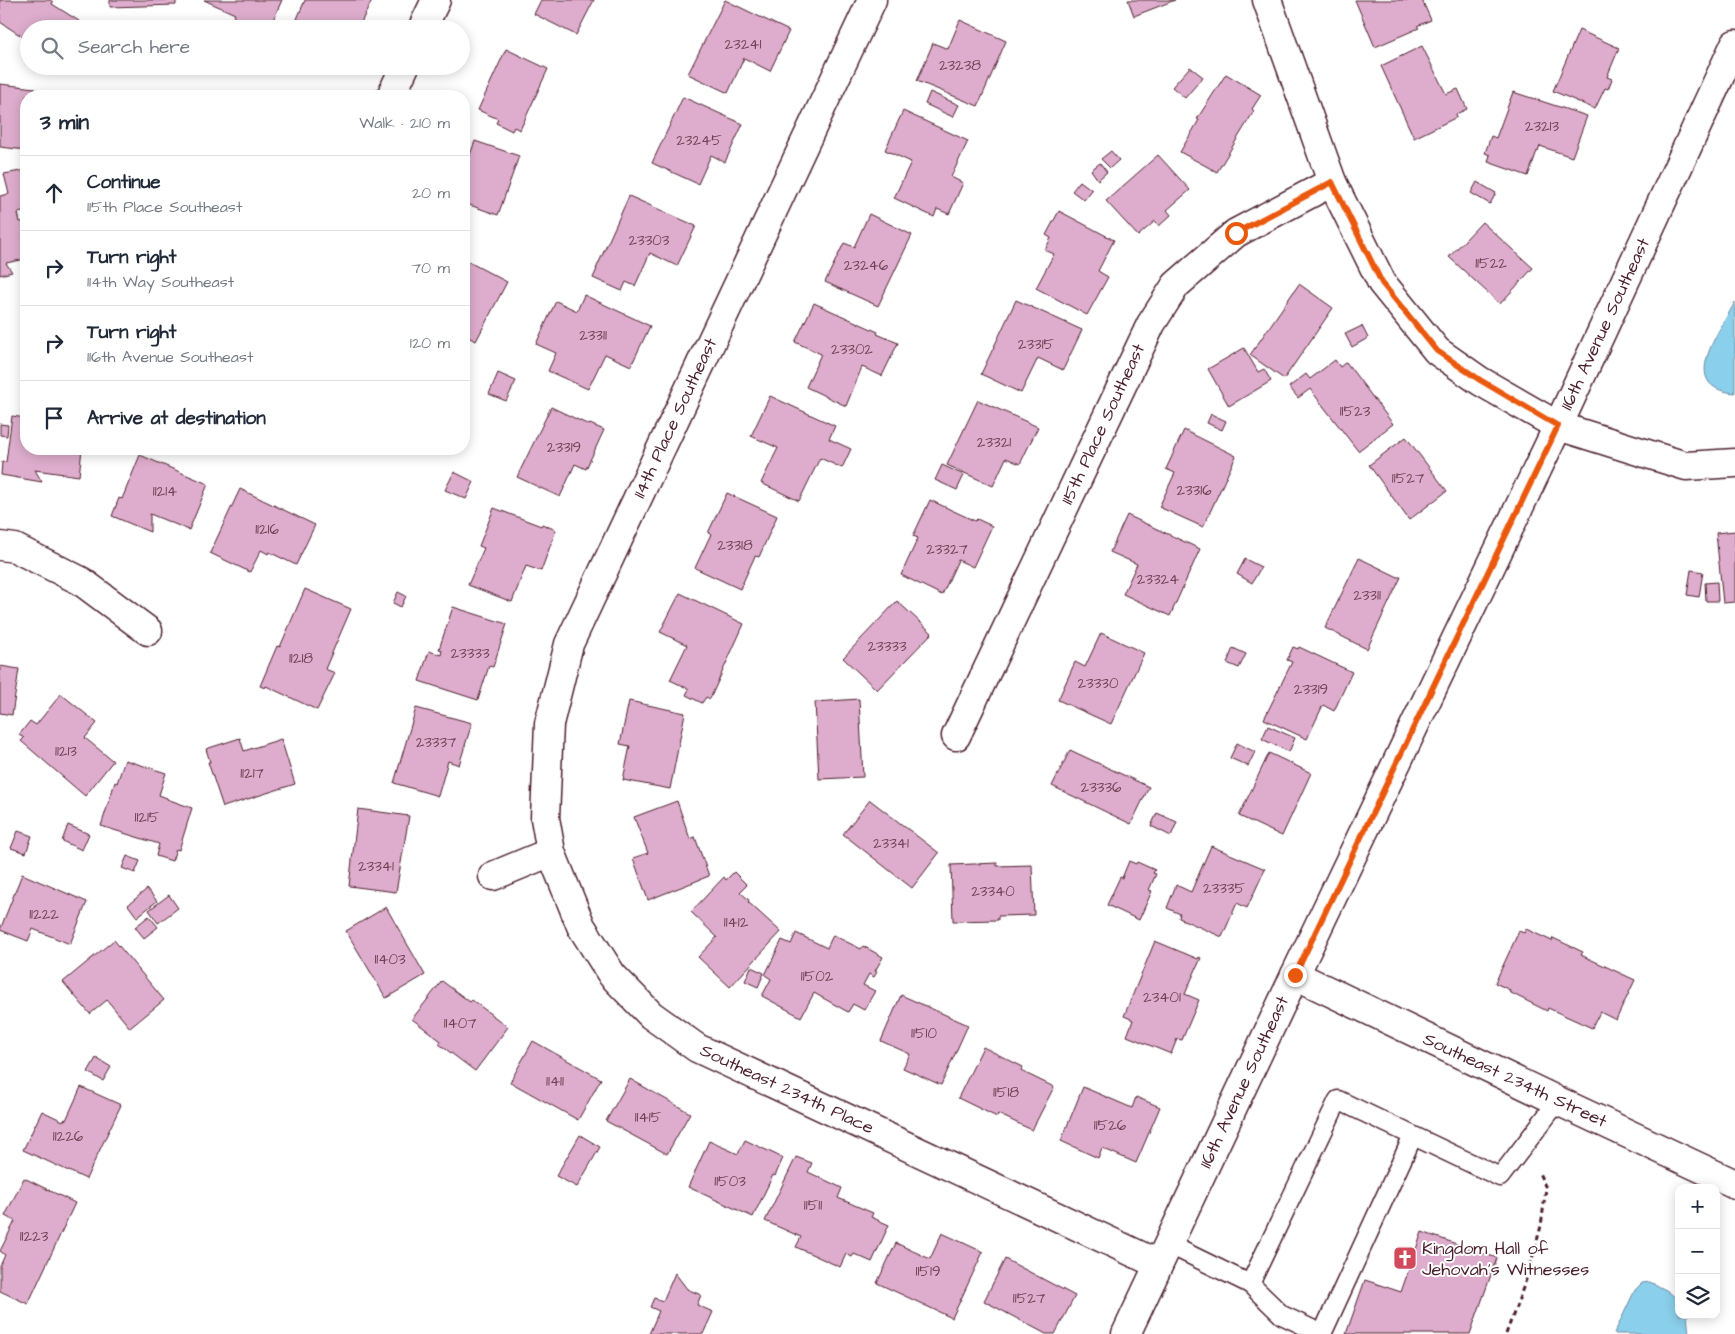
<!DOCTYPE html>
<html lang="en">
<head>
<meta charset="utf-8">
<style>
	:root { --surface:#fff; --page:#f6f6f7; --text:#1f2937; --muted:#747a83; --line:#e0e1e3 }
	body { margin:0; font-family:"Architects Daughter",sans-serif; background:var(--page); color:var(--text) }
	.controls { position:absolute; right:15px; bottom:15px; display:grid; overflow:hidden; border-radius:10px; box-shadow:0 2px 12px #0003 }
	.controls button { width:45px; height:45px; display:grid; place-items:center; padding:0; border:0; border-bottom:1px solid var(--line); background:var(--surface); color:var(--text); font:25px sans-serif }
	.stop { position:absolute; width:15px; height:15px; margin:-11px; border:4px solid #ea580c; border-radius:50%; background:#fff }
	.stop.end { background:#ea580c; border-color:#fff; box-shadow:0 1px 5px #0008 }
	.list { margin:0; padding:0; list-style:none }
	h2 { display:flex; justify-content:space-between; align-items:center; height:65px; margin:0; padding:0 20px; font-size:21px }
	h2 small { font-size:16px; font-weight:400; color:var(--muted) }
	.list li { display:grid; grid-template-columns:32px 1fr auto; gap:15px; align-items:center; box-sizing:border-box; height:75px; padding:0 20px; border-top:1px solid var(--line) }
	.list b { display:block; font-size:19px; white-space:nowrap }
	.list p { margin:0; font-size:16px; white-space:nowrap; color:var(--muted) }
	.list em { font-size:16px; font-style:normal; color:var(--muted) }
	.icon { flex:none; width:28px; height:28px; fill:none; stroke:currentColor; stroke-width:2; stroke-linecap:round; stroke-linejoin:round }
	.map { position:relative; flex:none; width:1735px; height:1334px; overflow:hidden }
	.search { position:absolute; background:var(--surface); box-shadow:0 2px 12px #0003; left:20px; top:20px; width:450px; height:55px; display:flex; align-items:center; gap:12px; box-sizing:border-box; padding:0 18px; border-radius:28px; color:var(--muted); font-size:19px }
	.panel { position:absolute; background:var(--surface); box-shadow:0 2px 12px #0003; left:20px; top:90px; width:450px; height:365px; border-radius:20px }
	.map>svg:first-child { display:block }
	.water { fill:#8acfeb; stroke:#70899e }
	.building { fill:#deadcd; stroke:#4a1f2b }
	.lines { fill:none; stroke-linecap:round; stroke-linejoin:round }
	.service-casing { stroke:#4a1f2b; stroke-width:21 }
	.minor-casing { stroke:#4a1f2b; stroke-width:31 }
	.tertiary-casing { stroke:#4a1f2b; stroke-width:31 }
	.secondary-casing { stroke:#4a1f2b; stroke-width:31 }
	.path { stroke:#4a1f2b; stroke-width:3; stroke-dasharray:5 4; stroke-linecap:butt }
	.service { stroke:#fff; stroke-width:18 }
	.minor { stroke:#fff; stroke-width:28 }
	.tertiary { stroke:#fff; stroke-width:28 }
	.secondary { stroke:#fff; stroke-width:28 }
	.route { stroke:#ea580c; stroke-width:6 }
	.labels { text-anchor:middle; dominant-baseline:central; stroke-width:4; stroke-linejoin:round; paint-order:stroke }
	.number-label { font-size:15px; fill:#6f4254 }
	.street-label { font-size:18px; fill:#4a1f2b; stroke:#fff }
	.poi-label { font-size:18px; fill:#4a1f2b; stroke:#fff; text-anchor:start }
</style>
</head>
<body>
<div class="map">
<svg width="1735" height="1334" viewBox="0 0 1735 1334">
	<rect width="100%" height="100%" fill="#fff"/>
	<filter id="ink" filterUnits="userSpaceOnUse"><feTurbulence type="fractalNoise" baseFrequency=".02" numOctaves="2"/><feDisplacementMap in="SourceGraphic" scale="10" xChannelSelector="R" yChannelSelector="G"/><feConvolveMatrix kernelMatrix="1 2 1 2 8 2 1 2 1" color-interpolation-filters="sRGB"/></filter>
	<g filter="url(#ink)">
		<!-- water -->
		<g class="water">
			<path d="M1735,302V393C1676,388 1720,331 1735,302Z"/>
			<path d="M1650,1282L1666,1290L1679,1300V1315H1687L1689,1334H1614L1635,1290L1642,1283Z"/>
		</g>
		<!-- building -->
		<g class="building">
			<path d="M0,0H50L53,2L52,4L79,21L74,29H29V41L0,22Z"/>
			<path d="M110,0H176V5L110,7Z"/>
			<path d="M204,0H282L269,29H228L235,14Z"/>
			<path d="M305,0H372L358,29H318L297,19Z"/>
			<path d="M541,0H594L576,35L534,14Z"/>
			<path d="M725,0L789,31L770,71L744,58L728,93L688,74Z"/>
			<path d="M1128,0H1175L1134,16Z"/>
			<path d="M1355,0H1422L1431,20L1417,26L1419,28L1375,47Z"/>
			<path d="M960,20L1006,41L978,106L917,81L933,43L948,49Z"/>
			<path d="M1579,30L1619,48L1607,77L1612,79L1608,89L1605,88L1595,109L1553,91Z"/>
			<path d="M1422,46L1446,94L1458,89L1467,109L1456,114L1457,117L1414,138L1381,66Z"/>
			<path d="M506,49L548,69L520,130L514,127L512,131L496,123L498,119L478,110Z"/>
			<path d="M1190,67L1203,77L1185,98L1172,87Z"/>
			<path d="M1226,74L1261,95L1252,109L1254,111L1217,172L1180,152L1199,120L1197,119Z"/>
			<path d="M0,84L35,88L34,96H26V150L0,147Z"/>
			<path d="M930,92L959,105L953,117L925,104Z"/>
			<path d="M1513,92L1587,116L1572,157L1540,146L1538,152L1537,151L1528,176L1488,162L1490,155L1485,153L1491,136L1496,138Z"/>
			<path d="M683,97L743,124L725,162L711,155L698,184L652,163Z"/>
			<path d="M903,111L968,141L951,177L963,183L949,214L937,209L934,217L894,198L911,162L885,150Z"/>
			<path d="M475,141L519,156L498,215L464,203V171Z"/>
			<path d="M1111,151L1119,160L1110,168L1101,159Z"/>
			<path d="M1158,155L1190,190L1167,210L1171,215L1159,226L1155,221L1138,236L1106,201Z"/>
			<path d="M1100,163L1107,172L1098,180L1091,170Z"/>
			<path d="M26,170V211L18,213L20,222L25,221L26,227V238H23L26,249V259L6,263L12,272L0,275V196L9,194L4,174Z"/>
			<path d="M1080,181L1092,190L1084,200L1072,191Z"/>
			<path d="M1477,182L1496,193L1490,204L1471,193Z"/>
			<path d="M629,196L696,226L677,266L650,253L635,286L626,282L622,291L593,278L597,269H596Z"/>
			<path d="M1059,211L1114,240L1098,271L1108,277L1087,315L1036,288L1054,254L1045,250L1051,238L1046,235Z"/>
			<path d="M869,214L912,235L878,306L825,282L844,243L854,247Z"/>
			<path d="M1482,222L1533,268L1500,304L1449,257Z"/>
			<path d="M465,260L507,282L476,341L464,335Z"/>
			<path d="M1299,284L1333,308L1284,379L1250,355Z"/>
			<path d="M584,295L650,326L631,366L605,354L588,389L548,371L556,353L536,344L556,301L577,311Z"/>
			<path d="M1016,300L1082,330L1063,370L1038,358L1021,393L981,374Z"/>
			<path d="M814,303L878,332L877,334L898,343L882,376L862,367L846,406L806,387L821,354L795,342Z"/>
			<path d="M1362,326L1368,338L1352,347L1345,334Z"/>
			<path d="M1244,348L1258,372L1264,369L1271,381L1229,406L1208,369Z"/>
			<path d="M1335,360L1340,367L1346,362L1393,424L1358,451L1310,389L1298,398L1289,387L1306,374L1310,379Z"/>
			<path d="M498,373L516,381L506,401L489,394Z"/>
			<path d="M770,396L835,426L829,439L851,449L842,468L820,458L799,501L761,483L778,448L751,436Z"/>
			<path d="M978,400L1038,427L1020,464L1006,458L993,486L947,465Z"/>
			<path d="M551,407L589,425L590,424L604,430L586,469L575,464L560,497L517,477Z"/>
			<path d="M1211,414L1226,421L1222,430L1207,423Z"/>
			<path d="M12,416L26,418V449H82L79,476L35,470L42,482L1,475L2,462H6Z"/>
			<path d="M0,424L8,425L7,436L0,435Z"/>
			<path d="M1184,430L1236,456L1203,527L1159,507L1175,473L1166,469Z"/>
			<path d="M1406,437L1447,491L1409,520L1369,465Z"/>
			<path d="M140,455L208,484L189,530L150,514V532L112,516L119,498L122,499Z"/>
			<path d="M942,465L964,475L957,490L935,480Z"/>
			<path d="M454,472L474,482L466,499L445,490Z"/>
			<path d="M240,489L315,525L296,565L269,552L268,554L261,550L250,572L210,553Z"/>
			<path d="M727,493L777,516L759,557L755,556L740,589L695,568L711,534L708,533Z"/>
			<path d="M930,500L975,521L977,519L992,526L973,567L958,560L942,595L901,575L918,538L913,536Z"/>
			<path d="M494,508L541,526L542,524L556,530L541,571L526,566L512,602L468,585L484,548L479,546Z"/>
			<path d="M1127,515L1200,549L1170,616L1123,594L1137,564L1110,552Z"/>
			<path d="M1735,531V602L1723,603L1716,533Z"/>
			<path d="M1359,558L1398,577H1401L1367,649L1325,628Z"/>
			<path d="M1245,559L1261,567L1252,583L1237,574Z"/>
			<path d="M1691,570L1703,572L1699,597L1687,595Z"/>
			<path d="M1717,582L1718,601H1706L1705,583Z"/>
			<path d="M305,589L351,609L325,669L335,673L317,710L266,686L265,688L260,686L277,646L280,647Z"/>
			<path d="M398,592L406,596L401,607L393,603Z"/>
			<path d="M680,593L744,624L710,699L706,697L702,703L686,695L689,689L670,680L687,645L660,632Z"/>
			<path d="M897,601L932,633L877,690L843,658Z"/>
			<path d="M453,607L507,624L493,667L489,666L478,700L419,681L429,651L441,655L442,650L439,649Z"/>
			<path d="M1101,633L1144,653L1111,724L1058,700L1075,662L1085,667Z"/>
			<path d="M1293,647L1298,649L1299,647L1352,672L1334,711L1323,705L1307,739L1264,719L1292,662L1287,660Z"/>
			<path d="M1233,648L1246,654L1239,668L1227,663Z"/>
			<path d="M0,666L19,669L12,715L0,713Z"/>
			<path d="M61,694L97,723L85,738L113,761L85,796L21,741L24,738L19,735L30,721L36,725Z"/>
			<path d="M859,699L863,777L819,779L815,702Z"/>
			<path d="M629,701L685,713L670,789L623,780L630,746L620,744Z"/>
			<path d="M416,708L472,723L459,765L448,761L438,796L394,783Z"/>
			<path d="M1268,726L1295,738L1289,752L1262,739Z"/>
			<path d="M240,738L244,751L281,739L295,784L223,807L208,762H210L206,749Z"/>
			<path d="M1237,743L1255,752L1248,766L1230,758Z"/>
			<path d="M1070,750L1149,787L1131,824L1052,786Z"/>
			<path d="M1269,753L1311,773L1282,836L1239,816Z"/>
			<path d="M125,760L166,773L159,795L167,798V799L192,808L179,850L176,849L172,861L156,856L159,844L101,826L115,782L117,783Z"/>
			<path d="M870,800L939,853L912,888L843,834Z"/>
			<path d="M677,801L690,839L695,837L709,876L648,900L633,858L648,853L634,817Z"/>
			<path d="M358,809L409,816L396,892L349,886Z"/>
			<path d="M1157,813L1177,822L1171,836L1151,826Z"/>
			<path d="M68,825L89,834L82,850L62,841Z"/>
			<path d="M18,831L32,836L26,853L11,848Z"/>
			<path d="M1211,846L1265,869L1247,908L1237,903L1222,937L1179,918L1180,914L1167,908L1176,885L1191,892Z"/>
			<path d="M127,856L140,861L135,873L122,868Z"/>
			<path d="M1129,861L1136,864L1137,862L1155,870L1153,873L1156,874L1149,890L1152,891L1139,920L1107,905L1120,877L1122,878Z"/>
			<path d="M997,863V866L1032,865L1034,915L998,916V920L953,921L951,865Z"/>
			<path d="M734,872L747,885L740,892L749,900L748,902L781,932L730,987L698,957L717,937L691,912L724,877L726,880Z"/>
			<path d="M22,874L87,902L70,944L33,929L28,941L0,930Z"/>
			<path d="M147,889L157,901L137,917L128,905Z"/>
			<path d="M169,895L178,908L158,923L149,910Z"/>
			<path d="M386,907L425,975L386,998L346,931Z"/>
			<path d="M149,916L158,927L144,938L135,927Z"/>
			<path d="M1526,929L1552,941L1553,938L1583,952L1581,955L1635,980L1616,1020L1600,1012L1592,1028L1548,1008L1547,1011L1509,992L1510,990L1495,983L1519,931L1524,933Z"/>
			<path d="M796,933L827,948L833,935L861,949L863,946L883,957L875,971L877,972L874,977L869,974L863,985L875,991L864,1010L853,1004L848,1012L814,993L801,1017L762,996L771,979L765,975L782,940L791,944Z"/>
			<path d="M114,940L164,1000L130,1028L107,1000L90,1014L63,982Z"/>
			<path d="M1155,941L1198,959L1199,957L1201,958L1185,994L1199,1000L1182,1040L1177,1039L1171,1054L1127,1036L1133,1020L1124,1016Z"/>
			<path d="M751,967L764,973L758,987L745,981Z"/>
			<path d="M442,981L470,1002L472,1000L508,1027L475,1071L439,1044L441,1041L412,1019Z"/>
			<path d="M901,995L968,1025L941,1085L903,1068L910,1054L881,1041Z"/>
			<path d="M533,1041L601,1079L578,1120L510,1082Z"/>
			<path d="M983,1047L1023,1067L1021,1071L1054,1087L1032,1130L998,1114L997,1117L958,1098Z"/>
			<path d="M96,1058L111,1067L103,1081L88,1072Z"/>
			<path d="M630,1079L690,1113L667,1154L606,1121Z"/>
			<path d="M81,1087L121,1105L86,1179L23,1150L42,1111L63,1121L64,1119L66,1120Z"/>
			<path d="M1083,1087L1132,1108L1136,1097L1160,1107L1136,1163L1102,1148L1098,1158L1061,1141Z"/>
			<path d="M580,1135L600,1147L577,1187L556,1176Z"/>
			<path d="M745,1140L783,1158L775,1176L773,1175L753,1217L688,1187L709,1141L738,1154Z"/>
			<path d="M796,1157L812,1163L808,1172L842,1188L838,1198L873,1213L871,1217L889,1225L872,1262L854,1254L852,1257L846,1254L840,1267L796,1247L801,1237L765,1221Z"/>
			<path d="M24,1178L75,1203L28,1304L0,1291V1266L5,1255L0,1251L15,1221L5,1216Z"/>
			<path d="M1422,1232L1497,1258L1470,1334H1346L1365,1280L1401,1292Z"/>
			<path d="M942,1233L983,1252L952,1318L877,1283L896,1243L930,1259Z"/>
			<path d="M1005,1259L1075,1296L1055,1334H1046L984,1301Z"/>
			<path d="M675,1273L687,1289L701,1295L697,1305L713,1312L703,1334H649L659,1311L650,1307L654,1298L663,1301Z"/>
		</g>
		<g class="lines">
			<!-- service casing -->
			<g class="service-casing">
				<g id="service">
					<path d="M1168,1244L1250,1284L1338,1100L1500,1177L1558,1101"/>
					<path d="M1250,1284L1282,1315L1322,1334"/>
					<path d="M1322,1334L1413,1136"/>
				</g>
			</g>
			<!-- minor casing -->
			<g class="minor-casing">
				<g id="minor">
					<path d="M872,0L569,644L549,724L545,818L551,852L581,926L612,975L651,1015L697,1048L1158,1264"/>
					<path d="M1267,0L1332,182L1382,283L1437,351L1480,381L1558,426L1686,466L1735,463"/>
					<path d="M422,29L436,0"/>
					<path d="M391,96L405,66"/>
					<path d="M0,546L15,548L81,581L148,631"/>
					<path d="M956,736L1151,324L1176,285L1236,233L1332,182"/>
					<path d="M493,876L551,852"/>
				</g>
			</g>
			<!-- tertiary casing -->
			<g class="tertiary-casing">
				<path id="tertiary" d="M1295,975L1558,1101L1735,1184"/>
			</g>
			<!-- secondary casing -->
			<g class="secondary-casing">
				<path id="secondary" d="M1126,1334L1295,975L1558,426L1735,44"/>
			</g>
			<!-- path -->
			<path class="path" d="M1506,1334L1527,1277L1541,1226L1546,1188L1538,1171"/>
			<!-- service -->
			<use href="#service" class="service"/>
			<!-- minor -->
			<use href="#minor" class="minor"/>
			<!-- tertiary -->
			<use href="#tertiary" class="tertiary"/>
			<!-- secondary -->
			<use href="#secondary" class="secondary"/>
		</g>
	</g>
	<g class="lines" filter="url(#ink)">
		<!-- route -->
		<path class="route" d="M1236,233L1332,182L1382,283L1437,351L1480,380L1558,426L1295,975"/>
	</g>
	<!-- icons -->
	<defs>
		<g id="church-square" transform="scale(1.25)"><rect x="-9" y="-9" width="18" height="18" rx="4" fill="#d1495b" stroke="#fff"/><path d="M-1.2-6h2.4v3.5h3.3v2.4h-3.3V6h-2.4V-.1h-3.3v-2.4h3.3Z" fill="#fff"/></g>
	</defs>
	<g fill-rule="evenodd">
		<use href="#church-square" x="1405" y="1258"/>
	</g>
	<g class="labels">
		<!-- number labels -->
		<g class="number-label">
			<text x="743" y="44">23241</text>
			<text x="960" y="65">23238</text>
			<text x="1542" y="126">23213</text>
			<text x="699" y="140">23245</text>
			<text x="649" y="240">23303</text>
			<text x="1491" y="263">11522</text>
			<text x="866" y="265">23246</text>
			<text x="593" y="335">23311</text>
			<text x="1036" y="344">23315</text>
			<text x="852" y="349">23302</text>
			<text x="1355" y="411">11523</text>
			<text x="994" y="442">23321</text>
			<text x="564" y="447">23319</text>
			<text x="1408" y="478">11527</text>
			<text x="1194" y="490">23316</text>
			<text x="165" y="491">11214</text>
			<text x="267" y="529">11216</text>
			<text x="735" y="545">23318</text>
			<text x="947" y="549">23327</text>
			<text x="1158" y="579">23324</text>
			<text x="1367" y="595">23311</text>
			<text x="887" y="646">23333</text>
			<text x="470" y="653">23333</text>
			<text x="301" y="658">11218</text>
			<text x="1098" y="683">23330</text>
			<text x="1311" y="689">23319</text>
			<text x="436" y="742">23337</text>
			<text x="66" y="751">11213</text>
			<text x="252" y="773">11217</text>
			<text x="1101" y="787">23336</text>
			<text x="147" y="817">11215</text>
			<text x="891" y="843">23341</text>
			<text x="376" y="866">23341</text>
			<text x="1224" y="888">23335</text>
			<text x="993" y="891">23340</text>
			<text x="44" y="914">11222</text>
			<text x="736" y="922">11412</text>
			<text x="390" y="959">11403</text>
			<text x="817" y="976">11502</text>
			<text x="1162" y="997">23401</text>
			<text x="460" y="1023">11407</text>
			<text x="924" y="1033">11510</text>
			<text x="555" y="1081">11411</text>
			<text x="1006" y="1092">11518</text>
			<text x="648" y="1117">11415</text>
			<text x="1110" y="1125">11526</text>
			<text x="68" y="1136">11226</text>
			<text x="730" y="1181">11503</text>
			<text x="813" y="1205">11511</text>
			<text x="34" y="1236">11223</text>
			<text x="928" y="1271">11519</text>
			<text x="1029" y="1298">11527</text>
		</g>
		<!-- street labels -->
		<g class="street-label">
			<text transform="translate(1605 324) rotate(-65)">116th Avenue Southeast</text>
			<text transform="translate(675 418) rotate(-65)">114th Place Southeast</text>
			<text transform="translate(1103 424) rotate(-65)">115th Place Southeast</text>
			<text transform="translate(1515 1080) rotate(25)">Southeast 234th Street</text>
			<text transform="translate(1244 1082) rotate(-65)">116th Avenue Southeast</text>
			<text transform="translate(787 1089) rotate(25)">Southeast 234th Place</text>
		</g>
		<!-- poi labels -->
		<g class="poi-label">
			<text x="1422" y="1248">Kingdom Hall of<tspan x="1422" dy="21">Jehovah's Witnesses</tspan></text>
		</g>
	</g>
</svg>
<div class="controls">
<button>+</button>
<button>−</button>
<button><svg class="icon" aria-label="layers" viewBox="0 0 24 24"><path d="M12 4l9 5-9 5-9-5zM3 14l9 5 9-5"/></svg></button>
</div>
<div class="stop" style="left:1236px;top:233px"></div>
<div class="stop end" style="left:1295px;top:975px"></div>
<div class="search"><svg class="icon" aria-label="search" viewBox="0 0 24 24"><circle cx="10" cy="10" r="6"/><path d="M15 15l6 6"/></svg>Search here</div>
<section class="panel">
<h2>3 min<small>Walk · 210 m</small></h2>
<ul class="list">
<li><svg class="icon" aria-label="ahead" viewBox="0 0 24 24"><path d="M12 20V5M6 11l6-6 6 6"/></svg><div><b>Continue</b><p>115th Place Southeast</p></div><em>20 m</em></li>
<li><svg class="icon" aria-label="right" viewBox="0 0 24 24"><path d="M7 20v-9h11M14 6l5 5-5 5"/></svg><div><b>Turn right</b><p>114th Way Southeast</p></div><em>70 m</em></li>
<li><svg class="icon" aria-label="right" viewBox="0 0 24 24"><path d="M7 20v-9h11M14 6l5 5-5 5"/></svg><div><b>Turn right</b><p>116th Avenue Southeast</p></div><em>120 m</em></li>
<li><svg class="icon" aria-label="arrive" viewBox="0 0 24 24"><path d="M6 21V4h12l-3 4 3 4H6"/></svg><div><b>Arrive at destination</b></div></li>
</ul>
</section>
</div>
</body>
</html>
